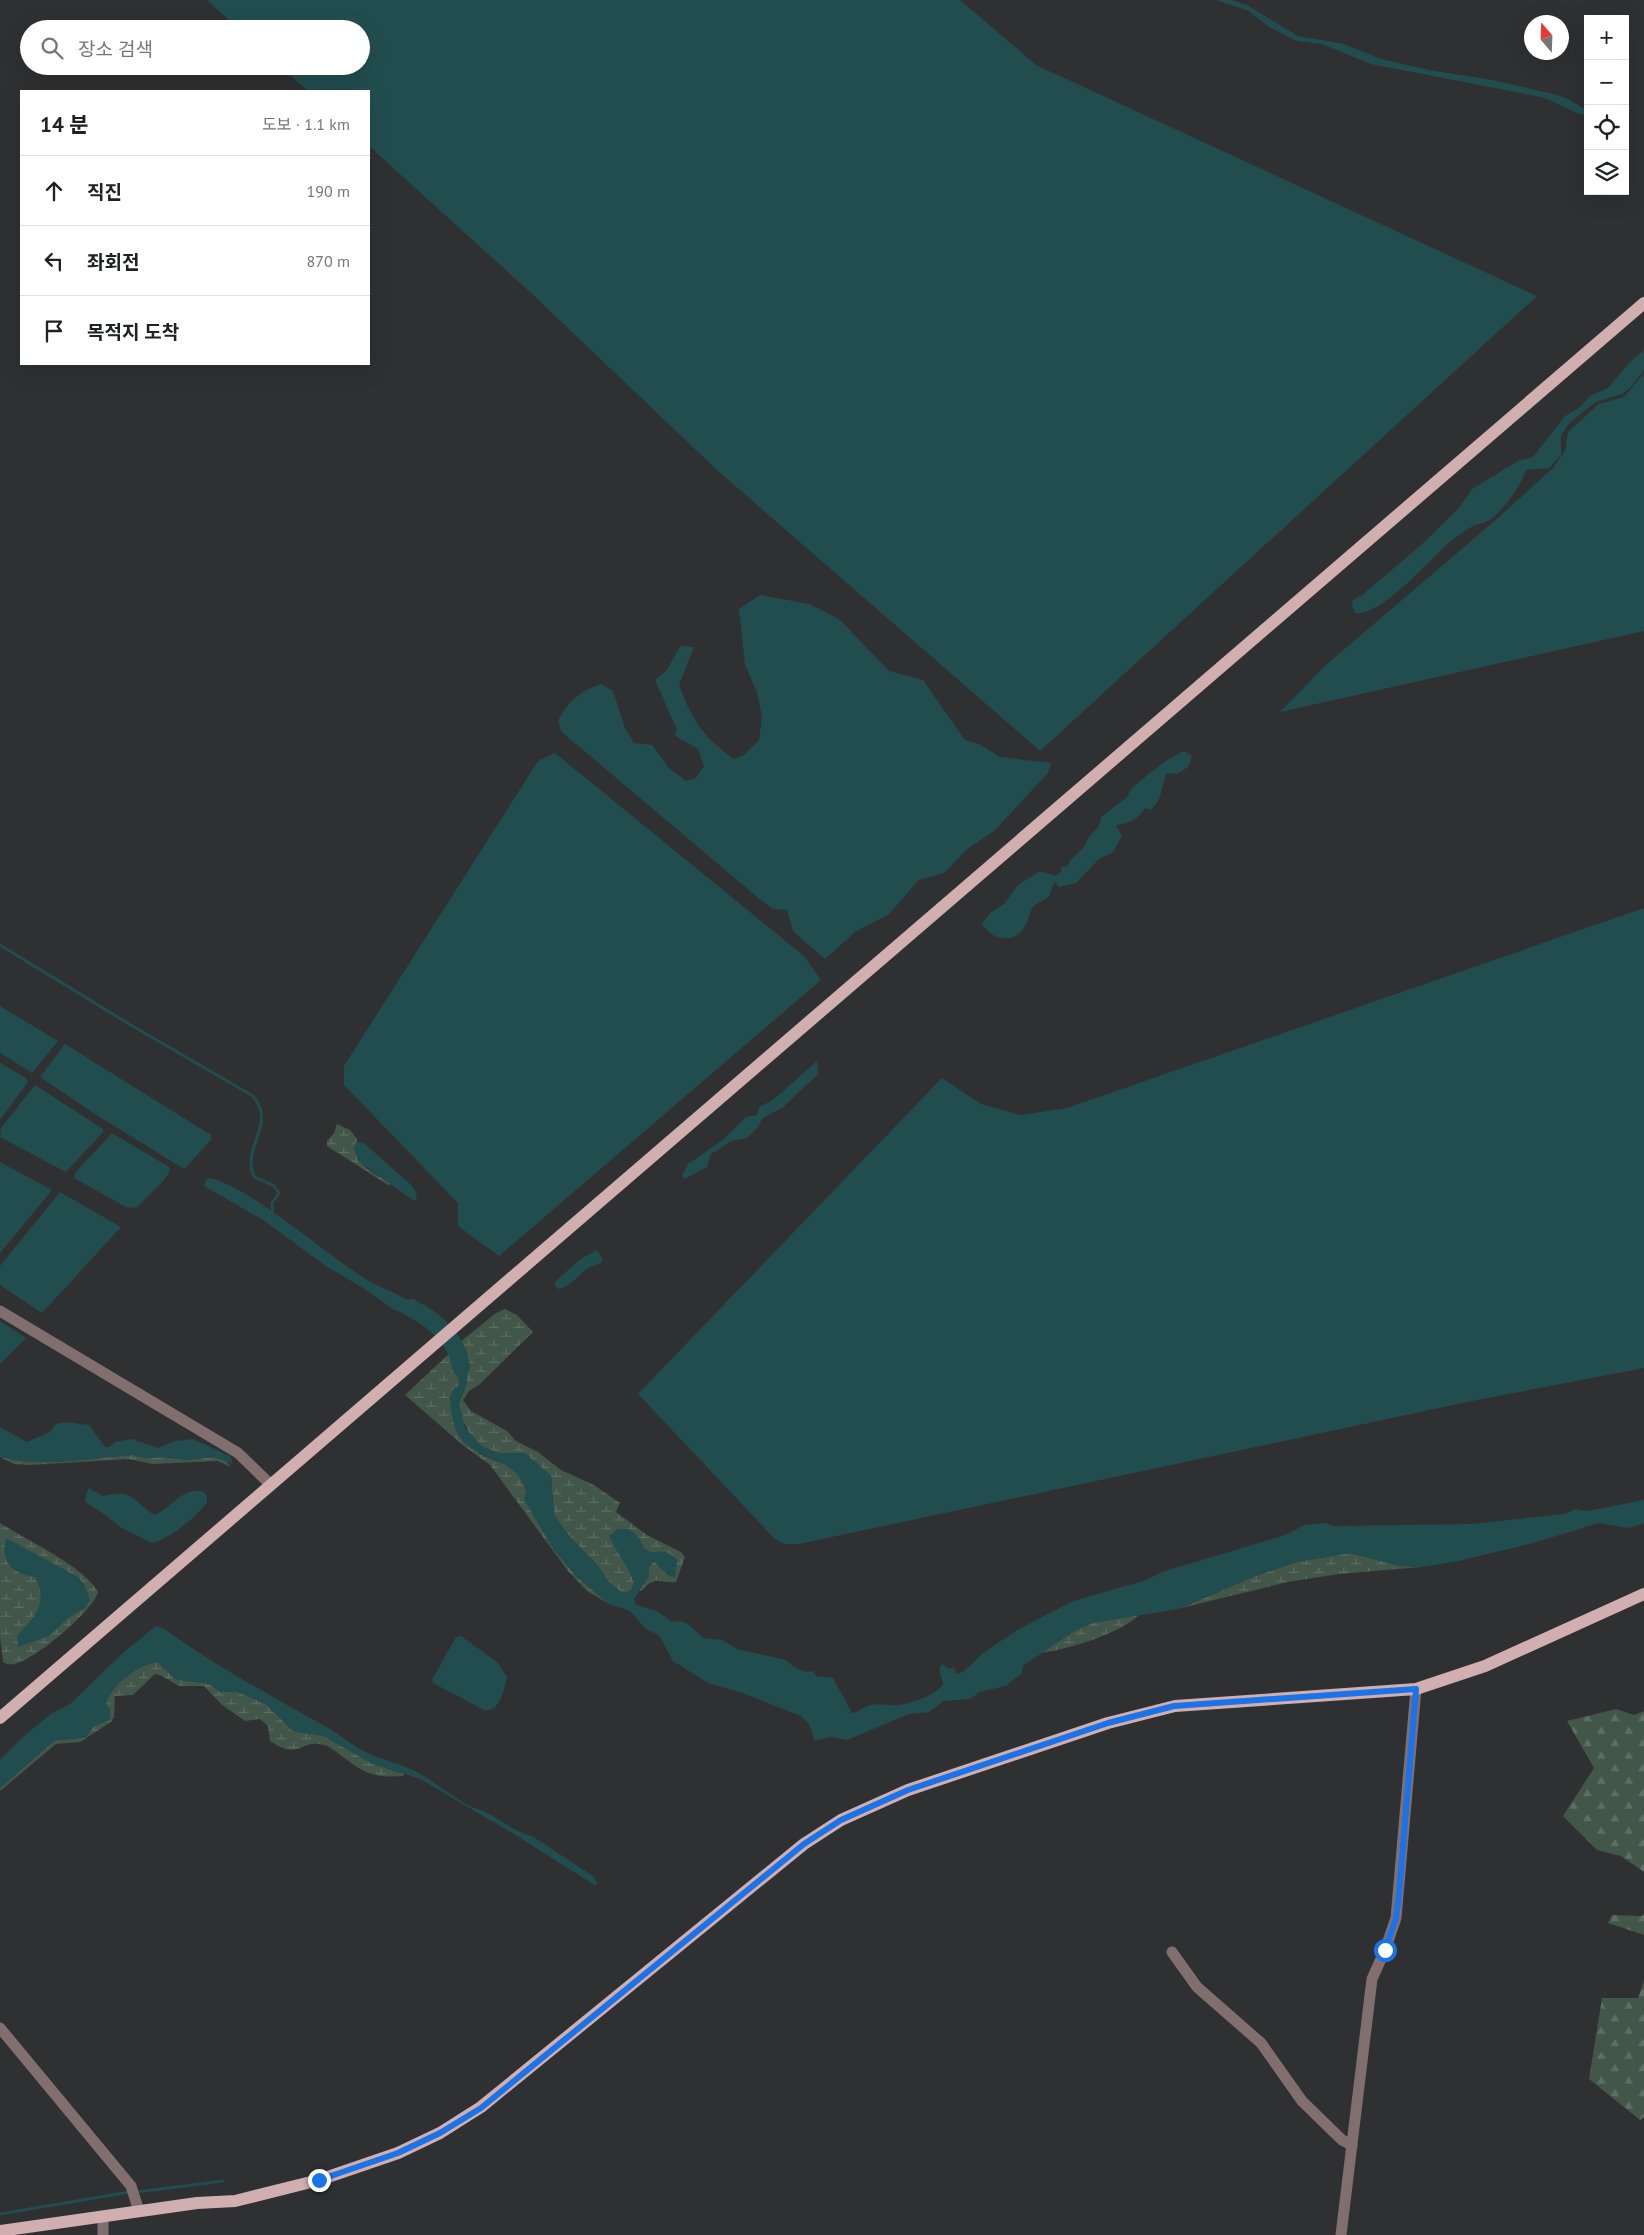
<!DOCTYPE html>
<html lang="ko">
<head>
<meta charset="utf-8">
<style>
	:root { --surface:#fff; --page:#f2f2f2; --text:#202124; --muted:#757577; --line:#e0e0e0 }
	body { margin:0; font-family:"PT Sans","Noto Sans KR",sans-serif; background:var(--page); color:var(--text) }
	.controls { position:absolute; right:15px; top:15px; display:grid; overflow:hidden; border-radius:0px; box-shadow:0 5px 20px #0002 }
	.controls button { width:45px; height:45px; display:grid; place-items:center; padding:0; border:0; border-bottom:1px solid var(--line); background:var(--surface); color:var(--text); font:25px sans-serif }
	.compass { position:absolute; left:1524px; top:15px; width:45px; height:45px; border-radius:50%; background:var(--surface); box-shadow:0 5px 20px #0002; rotate:341deg }
	.stop { position:absolute; width:15px; height:15px; margin:-11px; border:4px solid #1a73e8; border-radius:50%; background:#fff }
	.stop.end { background:#1a73e8; border-color:#fff; box-shadow:0 1px 5px #0008 }
	.list { margin:0; padding:0; list-style:none }
	h2 { display:flex; justify-content:space-between; align-items:center; height:65px; margin:0; padding:0 20px; font-size:21px }
	h2 small { font-size:16px; font-weight:400; color:var(--muted) }
	.list li { display:grid; grid-template-columns:32px 1fr auto; gap:15px; align-items:center; box-sizing:border-box; height:70px; padding:0 20px; border-top:1px solid var(--line) }
	.list b { display:block; font-size:19px; white-space:nowrap }
	.list em { font-size:16px; font-style:normal; color:var(--muted) }
	.icon { flex:none; width:28px; height:28px; fill:none; stroke:currentColor; stroke-width:2; stroke-linecap:round; stroke-linejoin:round }
	.map { position:relative; flex:none; width:1644px; height:2235px; overflow:hidden }
	.search { position:absolute; background:var(--surface); box-shadow:0 5px 20px #0002; left:20px; top:20px; width:350px; height:55px; display:flex; align-items:center; gap:12px; box-sizing:border-box; padding:0 18px; border-radius:28px; color:var(--muted); font-size:19px }
	.panel { position:absolute; background:var(--surface); box-shadow:0 5px 20px #0002; left:20px; top:90px; width:350px; height:275px; border-radius:0px }
	.map>svg:first-child { display:block }
	.forest { fill:url(#forest-firs) }
	.wetland { fill:url(#wetland-marsh) }
	.water { fill:#224d4f }
	.lines { fill:none; stroke-linecap:round; stroke-linejoin:round }
	.stream { stroke:#224d4f; stroke-width:3 }
	.river { stroke:#224d4f; stroke-width:18 }
	.minor { stroke:#816f70; stroke-width:11 }
	.major { stroke:#d1aeaf; stroke-width:12 }
	.route { stroke:#1a73e8; stroke-width:6 }
</style>
</head>
<body>
<div class="map">
<svg width="1644" height="2235" viewBox="0 0 1644 2235">
	<defs>
		<pattern id="forest-firs" width="22" height="20" patternUnits="userSpaceOnUse" patternTransform="scale(1.25)"><rect width="22" height="20" fill="#42564a"/><path d="M5 1l3.5 6h-7zM16 11l3.5 6h-7z" fill="#5d6e64"/></pattern>
		<pattern id="wetland-marsh" width="20" height="14" patternUnits="userSpaceOnUse" patternTransform="scale(1.25)"><rect width="20" height="14" fill="#42564a"/><path d="M1 5h8M5 5V1M11 12h8M15 12V8" fill="none" stroke="#5d6e64"/></pattern>
	</defs>
	<rect width="100%" height="100%" fill="#2f3032"/>
	<!-- forest -->
	<g class="forest">
		<path d="M1616,1709L1634,1715L1644,1711V1872L1621,1856L1597,1850L1563,1816L1594,1768L1567,1721Z"/>
		<path d="M1644,1914V1935L1608,1923L1612,1915L1641,1916Z"/>
		<path d="M1644,1980V2117L1640,2120L1589,2079L1602,1998H1638Z"/>
	</g>
	<!-- wetland -->
	<g class="wetland">
		<path d="M337,1124L350,1130L357,1139C352,1165 371,1171 392,1184L388,1185L327,1146V1141L334,1133Z"/>
		<path d="M505,1309L517,1315L533,1332L479,1385L469,1391L463,1400L471,1411L507,1431L516,1441L538,1452L561,1470L594,1485L620,1503L616,1512L647,1535L681,1552L685,1557L676,1582C656,1584 658,1574 641,1591L638,1590L648,1578L649,1567L654,1561L668,1575L677,1560C668,1552 664,1550 652,1553L644,1549L639,1538L618,1529L610,1536C616,1553 629,1565 634,1583L631,1591L622,1593L609,1582L598,1566L569,1536L554,1515L551,1476L511,1453H498L481,1446L472,1438L462,1419L459,1403L467,1383V1366L459,1343L496,1313Z"/>
		<path d="M452,1351L460,1385L450,1397L454,1423L480,1454L506,1465L517,1473L576,1576L609,1604L587,1591L568,1571L490,1465L464,1446L405,1395Z"/>
		<path d="M133,1455L144,1458L163,1457L187,1460L214,1457L225,1460L231,1467L218,1461L152,1464L129,1459L30,1465L14,1464L0,1457C42,1468 90,1458 133,1455Z"/>
		<path d="M0,1523C26,1540 84,1566 98,1592C93,1611 34,1661 14,1664C9,1665 7,1664 3,1662L0,1636Z"/>
		<path d="M1350,1553L1401,1566L1421,1567L1339,1574L1288,1582L1181,1608L1255,1576L1296,1562Z"/>
		<path d="M1139,1615C1119,1634 1069,1649 1041,1653L1074,1631L1093,1622Z"/>
		<path d="M158,1662L175,1679L210,1684L220,1692H238L266,1704L293,1731L324,1736L371,1763L404,1774L403,1776C375,1778 365,1774 343,1757C337,1753 331,1747 324,1745C299,1738 301,1762 270,1741L268,1726L260,1719L245,1721L222,1705L204,1686H179L160,1675L155,1674L133,1695L115,1696L114,1717L111,1722L80,1742L56,1744L0,1791V1788L55,1740L85,1738L94,1726L109,1720L110,1711L106,1703C112,1684 138,1664 158,1662Z"/>
	</g>
	<!-- water -->
	<g class="water">
		<path d="M207,0H960L1036,65L1537,296L1040,751L717,470L530,292L369,146V91H308L280,66H361V29H239Z"/>
		<path d="M1216,0H1231L1247,5L1298,36L1344,44L1381,59L1434,71L1493,80L1557,95L1568,99L1588,111V116C1571,113 1558,102 1541,97L1371,64L1322,44L1297,41L1269,27L1249,11Z"/>
		<path d="M1644,350V370L1631,387L1622,394L1596,402L1570,422L1561,435V455L1549,468L1526,470C1519,489 1506,506 1491,519C1486,523 1479,523 1473,526C1466,530 1458,536 1451,541C1432,557 1380,618 1355,613L1352,606L1353,600L1362,595L1420,546L1458,509L1472,489L1518,461L1533,457L1565,416L1579,408L1590,396L1608,388L1630,362Z"/>
		<path d="M1644,373V631L1280,712L1327,664L1498,518L1553,468L1565,451L1568,432L1599,404L1624,397Z"/>
		<path d="M760,595L809,604L839,619L889,671L923,680L965,740L979,744L1000,757L1051,763L1048,773L994,831L967,849L944,873L919,880L889,914L855,932L825,959L793,931L787,910L773,909L762,901L570,739L561,731L558,721C568,701 579,692 601,684L613,691L625,728L634,743L652,745L669,768L686,781L696,778L704,766L698,749L674,735L677,730L655,680L667,670L680,646L694,647L679,685C692,720 703,737 734,759L744,755L759,740L762,717L757,692L745,665L739,609Z"/>
		<path d="M1184,751L1192,756L1188,767L1177,774L1167,773C1161,785 1163,800 1150,810L1145,808C1139,818 1130,824 1116,825L1122,836L1113,852L1099,859L1076,883L1059,887L1056,882C1051,886 1052,891 1049,896C1045,901 1037,902 1033,907C1029,913 1029,920 1025,926C1015,945 991,941 982,923L990,913L1004,904L1018,885L1040,871L1056,876L1061,872V867H1067C1071,857 1076,856 1083,848C1086,845 1086,841 1089,837C1095,829 1101,828 1101,817L1126,798L1132,788L1145,777L1167,760Z"/>
		<path d="M555,753L804,956L821,980L499,1256L458,1226V1203L344,1085V1066L538,761Z"/>
		<path d="M1644,908V1368L1472,1401L799,1544H785L775,1539L638,1394L942,1078L981,1104L1021,1115L1067,1108Z"/>
		<path d="M0,1006L58,1041L32,1073L0,1053Z"/>
		<path d="M65,1044L211,1135V1140L184,1169L95,1114L40,1077Z"/>
		<path d="M817,1061L818,1074L783,1107L762,1119L758,1127L747,1138L731,1141L716,1151L711,1154L707,1167L685,1179L682,1176L688,1164L724,1139L746,1117L757,1115L759,1107L773,1100Z"/>
		<path d="M0,1063L26,1078L28,1082L0,1120Z"/>
		<path d="M35,1085L103,1129V1132L66,1172L0,1137L1,1128Z"/>
		<path d="M112,1133L169,1167L170,1171L164,1180L136,1208L126,1207L74,1178L75,1173Z"/>
		<path d="M357,1141L365,1144L410,1184L415,1190L417,1199L414,1201L358,1161L354,1148Z"/>
		<path d="M0,1162L52,1190L0,1253Z"/>
		<path d="M207,1178C240,1179 331,1258 364,1278C385,1291 418,1301 434,1317L430,1322L415,1319L393,1309L363,1288L326,1266L263,1220L204,1186Z"/>
		<path d="M60,1192L121,1227L42,1313L0,1285V1266Z"/>
		<path d="M597,1250L603,1260C598,1267 591,1265 585,1270C578,1276 568,1288 558,1289L554,1283L579,1260Z"/>
		<path d="M0,1321L26,1338L0,1364Z"/>
		<path d="M459,1343L467,1366V1383L459,1403L465,1428L482,1446L498,1453H525L551,1476L554,1515L569,1536L598,1566L609,1582L622,1593L631,1591L634,1583C629,1565 616,1553 610,1536L618,1529H629L639,1538L644,1549L652,1553C664,1550 668,1552 677,1560L675,1578L668,1575L654,1561L649,1567L648,1578L634,1599L636,1605L657,1611L672,1622L681,1621L688,1624L703,1638L722,1640L737,1649L786,1660L794,1667L805,1672L813,1671L816,1676L833,1678L852,1713C860,1712 863,1707 870,1705C879,1703 889,1706 898,1705C911,1704 936,1695 943,1684L939,1668L942,1664L950,1669L954,1667L957,1674L963,1672L983,1653L1017,1630L1073,1601L1143,1581L1165,1571L1285,1535L1305,1525L1325,1523L1335,1526L1472,1524L1564,1514L1576,1509L1588,1511L1644,1500V1523L1629,1528L1599,1523L1533,1543L1454,1562L1421,1567L1401,1566L1350,1553L1296,1562L1255,1576L1178,1609L1093,1623L1074,1631L1023,1666L1022,1673L1006,1686L979,1692L971,1699L944,1701L929,1712L909,1714L847,1740L830,1737L815,1741L809,1724L801,1716L740,1692L708,1683L673,1661L659,1635L646,1629L630,1611L609,1604L576,1576L553,1549L524,1499L527,1489C524,1484 520,1477 516,1473C494,1452 460,1457 453,1420C451,1409 449,1399 453,1389L460,1385L451,1348Z"/>
		<path d="M64,1422L89,1425L105,1447H109L115,1442L132,1439L158,1448L175,1441L193,1439L230,1456L233,1464L214,1457L187,1460L163,1457L144,1458L133,1455C91,1458 41,1468 0,1457V1427L27,1442L50,1432L56,1424Z"/>
		<path d="M89,1488L103,1496C132,1488 133,1500 154,1515C171,1508 181,1488 202,1491L207,1495V1502C197,1517 169,1539 152,1543L122,1528L104,1514L85,1502L86,1494Z"/>
		<path d="M6,1538L78,1577L84,1584L90,1600L85,1608L68,1618L49,1636L18,1647L17,1636C35,1617 49,1603 35,1577C13,1573 0,1564 6,1538Z"/>
		<path d="M156,1626L163,1628C214,1665 270,1695 325,1726C337,1733 348,1742 360,1749C377,1759 396,1762 413,1770C431,1779 446,1792 464,1803C472,1808 483,1810 491,1815C505,1823 516,1832 532,1836L593,1876L597,1882L596,1886L514,1834L420,1779L371,1763L324,1736L293,1731L266,1704L238,1692H220L210,1684L175,1679L158,1662C138,1664 112,1684 106,1703L110,1711V1720L94,1726L85,1738L55,1740L0,1788V1760L24,1736L52,1713L70,1704L125,1651Z"/>
		<path d="M461,1636L497,1662L507,1677C504,1689 500,1713 484,1710L433,1683L432,1680L456,1637Z"/>
	</g>
	<g class="lines">
		<!-- stream -->
		<g class="stream">
			<path d="M0,945L129,1024L253,1096C277,1126 241,1145 254,1177L273,1185L279,1193L272,1203L273,1217"/>
			<path d="M137,2192L223,2181"/>
			<path d="M0,2214L130,2192"/>
		</g>
		<!-- river -->
		<path class="river" d="M411,1308C435,1320 458,1340 461,1367"/>
		<!-- minor -->
		<g class="minor">
			<path d="M0,1311L238,1453L271,1485"/>
			<path d="M1172,1952L1197,1987L1261,2043L1302,2101L1342,2140L1352,2145"/>
			<path d="M0,2028L131,2186L139,2211"/>
			<path d="M103,2235V2216"/>
			<path d="M1341,2235L1372,1979L1385,1950L1396,1918L1416,1689"/>
		</g>
		<!-- major -->
		<g class="major">
			<path d="M0,1718L1644,303"/>
			<path d="M0,2231L197,2203L235,2201L319,2180L398,2153L440,2133L481,2107L804,1844L841,1820L908,1790L1108,1723L1175,1706L1416,1689L1485,1666L1644,1594"/>
		</g>
	</g>
	<g class="lines">
		<!-- route -->
		<path class="route" d="M319,2180L398,2153L440,2133L481,2108L804,1844L841,1820L908,1790L1108,1723L1174,1706L1416,1689L1399,1894L1396,1918L1385,1950"/>
	</g>
</svg>
<div class="controls">
<button>+</button>
<button>−</button>
<button><svg class="icon" aria-label="locate" viewBox="0 0 24 24"><circle cx="12" cy="12" r="6"/><path d="M12 2v4M12 18v4M2 12h4M18 12h4"/></svg></button>
<button><svg class="icon" aria-label="layers" viewBox="0 0 24 24"><path d="M12 4l9 5-9 5-9-5zM3 14l9 5 9-5"/></svg></button>
</div>
<svg class="compass" viewBox="-18 -18 36 36"><path d="M0-13l5 13h-10z" fill="#e53935"/><path d="M0 13l5-13h-10z" fill="#757577"/></svg>
<div class="stop" style="left:1385px;top:1950px"></div>
<div class="stop end" style="left:319px;top:2180px"></div>
<div class="search"><svg class="icon" aria-label="search" viewBox="0 0 24 24"><circle cx="10" cy="10" r="6"/><path d="M15 15l6 6"/></svg>장소 검색</div>
<section class="panel">
<h2>14 분<small>도보 · 1.1 km</small></h2>
<ul class="list">
<li><svg class="icon" aria-label="ahead" viewBox="0 0 24 24"><path d="M12 20V5M6 11l6-6 6 6"/></svg><div><b>직진</b></div><em>190 m</em></li>
<li><svg class="icon" aria-label="left" viewBox="0 0 24 24"><path d="M17 20v-9H6M10 6l-5 5 5 5"/></svg><div><b>좌회전</b></div><em>870 m</em></li>
<li><svg class="icon" aria-label="arrive" viewBox="0 0 24 24"><path d="M6 21V4h12l-3 4 3 4H6"/></svg><div><b>목적지 도착</b></div></li>
</ul>
</section>
</div>
</body>
</html>
